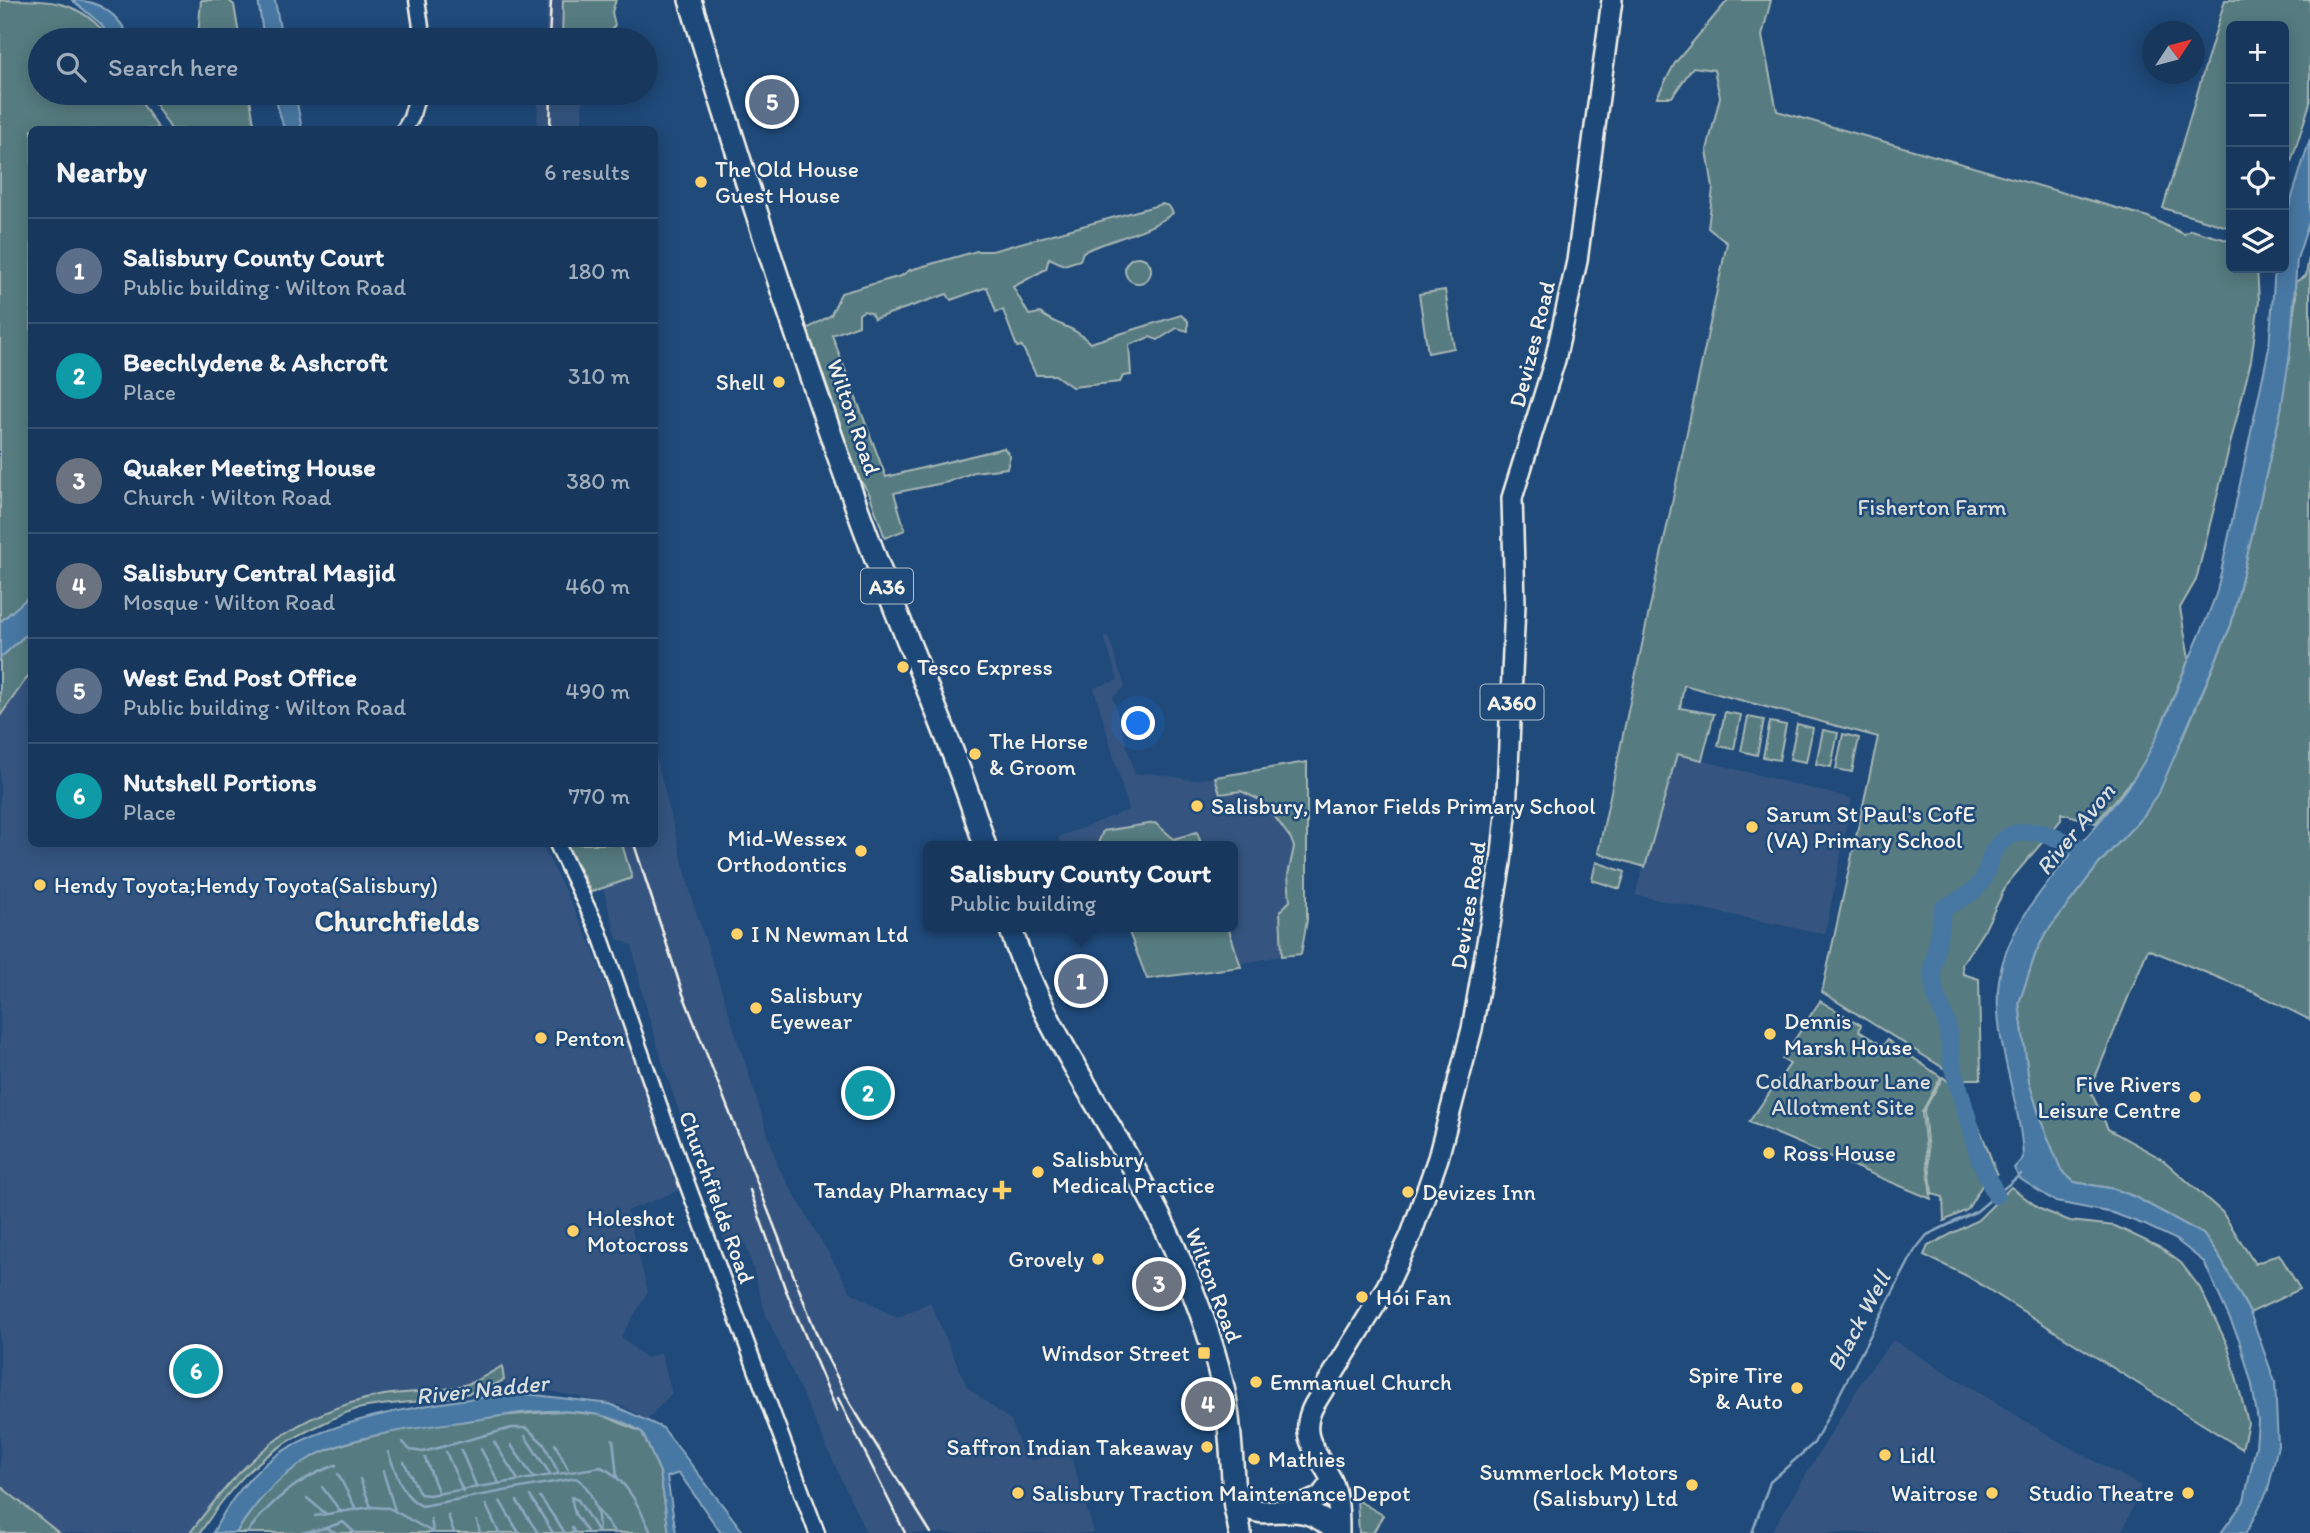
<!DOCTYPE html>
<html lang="en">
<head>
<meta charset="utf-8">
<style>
	:root { --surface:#17385c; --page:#203f62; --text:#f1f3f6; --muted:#9eacbb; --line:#365272; --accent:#ffd166 }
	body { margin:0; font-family:Itim,sans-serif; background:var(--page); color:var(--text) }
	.controls { position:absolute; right:21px; top:21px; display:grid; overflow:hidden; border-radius:10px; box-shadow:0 4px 18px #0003 }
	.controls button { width:63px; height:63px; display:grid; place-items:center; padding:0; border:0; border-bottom:2px solid var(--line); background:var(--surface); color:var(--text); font:35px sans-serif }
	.compass { position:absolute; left:2142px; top:21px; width:63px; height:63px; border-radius:50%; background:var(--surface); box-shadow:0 4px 18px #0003; rotate:54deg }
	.you { position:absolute; left:1139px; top:724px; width:24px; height:24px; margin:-18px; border:5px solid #fff; border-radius:50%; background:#1a73e8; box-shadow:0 0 0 10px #1a73e833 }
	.badge { display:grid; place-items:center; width:46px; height:46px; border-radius:50%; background:var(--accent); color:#fff; font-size:23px; font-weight:700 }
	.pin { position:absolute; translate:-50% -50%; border:4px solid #fff; box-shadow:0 2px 7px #0006 }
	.popup { position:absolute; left:923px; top:841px; width:315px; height:91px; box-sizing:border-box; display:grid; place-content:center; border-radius:10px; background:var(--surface); filter:drop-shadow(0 2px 5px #0005); font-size:23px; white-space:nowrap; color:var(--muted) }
	.popup b { font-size:26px; color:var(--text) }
	.popup::after { content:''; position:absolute; left:50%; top:100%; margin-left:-14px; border:14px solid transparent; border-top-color:var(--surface) }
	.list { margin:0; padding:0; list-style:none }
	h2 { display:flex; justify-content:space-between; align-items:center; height:91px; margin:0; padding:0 28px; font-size:30px }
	h2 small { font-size:23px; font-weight:400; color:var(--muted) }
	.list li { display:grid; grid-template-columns:46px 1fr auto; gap:21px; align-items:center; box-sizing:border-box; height:105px; padding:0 28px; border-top:2px solid var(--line) }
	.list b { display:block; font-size:26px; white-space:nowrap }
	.list p { margin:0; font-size:23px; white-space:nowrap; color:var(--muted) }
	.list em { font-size:23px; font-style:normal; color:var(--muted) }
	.icon { flex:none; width:38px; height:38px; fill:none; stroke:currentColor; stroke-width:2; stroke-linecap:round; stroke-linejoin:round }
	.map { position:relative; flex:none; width:2310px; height:1533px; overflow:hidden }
	.search { position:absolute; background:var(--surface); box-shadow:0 4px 18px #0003; left:28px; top:28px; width:630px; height:77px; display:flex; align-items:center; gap:18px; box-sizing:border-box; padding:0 24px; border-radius:38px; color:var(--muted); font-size:26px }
	.panel { position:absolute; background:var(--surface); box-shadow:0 4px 18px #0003; left:28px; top:126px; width:630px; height:721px; border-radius:10px }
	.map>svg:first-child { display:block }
	.built { fill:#355580 }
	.green { fill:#577b81; stroke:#a6b6b4; stroke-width:2 }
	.water { fill:#4678a3; stroke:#8ca8bf; stroke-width:2 }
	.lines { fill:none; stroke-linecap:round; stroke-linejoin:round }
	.stream { stroke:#8ca8bf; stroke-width:2.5 }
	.river { stroke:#4678a3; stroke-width:18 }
	.minor-casing { stroke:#f4f1e8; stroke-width:19 }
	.major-casing { stroke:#f4f1e8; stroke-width:24 }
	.highway-casing { stroke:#f4f1e8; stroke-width:26 }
	.minor { stroke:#1f4a7a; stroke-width:14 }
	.major { stroke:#1f4a7a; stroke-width:19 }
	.highway { stroke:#1f4a7a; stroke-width:21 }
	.rail { stroke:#f4f1e8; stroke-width:2.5 }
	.poi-dot { fill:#ffd166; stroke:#1f4a7a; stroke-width:2.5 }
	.labels { text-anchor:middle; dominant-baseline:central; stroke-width:5; stroke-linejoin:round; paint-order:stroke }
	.shield { fill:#1f4a7a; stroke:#b4bfc7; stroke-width:2 }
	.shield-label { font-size:21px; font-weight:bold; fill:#f4f1e8 }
	.poi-label { font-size:23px; fill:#f4f1e8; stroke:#1f4a7a; text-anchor:start }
	.street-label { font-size:23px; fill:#f4f1e8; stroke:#1f4a7a }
	.park-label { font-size:23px; fill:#dcdfd9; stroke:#1f4a7a }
	.water-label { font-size:24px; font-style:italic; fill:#dadfde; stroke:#1f4a7a }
	.district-label { font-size:30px; font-weight:bold; fill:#f4f1e8; stroke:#1f4a7a }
</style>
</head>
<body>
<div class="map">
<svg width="2310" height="1533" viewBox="0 0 2310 1533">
	<rect width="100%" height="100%" fill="#1f4a7a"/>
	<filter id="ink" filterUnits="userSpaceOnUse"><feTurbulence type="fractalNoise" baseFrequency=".0143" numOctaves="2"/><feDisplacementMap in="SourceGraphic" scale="14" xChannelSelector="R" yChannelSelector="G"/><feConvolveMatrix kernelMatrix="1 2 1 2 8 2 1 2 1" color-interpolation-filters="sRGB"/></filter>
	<g filter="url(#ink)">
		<!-- built -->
		<g class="built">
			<path d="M547,0H563L562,40H545Z"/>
			<path d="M538,93H582V129H537Z"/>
			<path d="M1108,636L1125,687L1113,697L1135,775L1149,773L1193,780L1215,777L1220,794L1241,791L1264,802L1291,839L1294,847L1288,875L1290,902L1280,911L1282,956L1149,980L1128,927H1233V846H1062L1058,837L1129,810L1094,688L1118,680L1104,637Z"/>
			<path d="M31,672L32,844H542L591,944L682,1189L627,1211L648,1292L621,1337L646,1358L661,1353L672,1393L647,1420L623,1406L550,1391L506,1389L501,1367L463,1386L386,1395L341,1405L292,1429L229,1481L190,1533H59L0,1486V716Z"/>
			<path d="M655,754L693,902L779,1168L851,1292L897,1318L930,1302L967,1387L1011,1421L1024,1459L1029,1458L1031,1461L1069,1450L1094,1533H866L766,1315L746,1244L742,1242L727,1248L665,1071L643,996L632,945L617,939L603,888L631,878L622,844H654Z"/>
			<path d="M1677,754L1852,799L1825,934L1635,895Z"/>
			<path d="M1893,1340L2065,1445L2141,1486L2122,1533H1771L1864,1378Z"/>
		</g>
		<!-- green -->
		<g class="green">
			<path d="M0,0C54,0 80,0 111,40H40V93H135L159,129L32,130L31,595L0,622Z"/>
			<path d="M201,0H228L234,5L240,40H192L198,37Z"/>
			<path d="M563,0H616L612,12L615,25C602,45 583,40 562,40Z"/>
			<path d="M1728,0H1771L1762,36L1777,111L2148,217L2184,234L2191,230L2231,241V268H2257L2259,301L2251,361L2196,580L2180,608L2189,659L2151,751L2134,778L2096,823L2061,813V820L2007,884L1986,927L1962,964L1963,974L1979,979L1981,1079H1961L1822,992L1878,737L1684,685L1680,708L1714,714L1702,760L1677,754L1645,867L1598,853L1727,243L1708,228L1713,188L1707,150L1720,97L1714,70L1693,67L1672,97H1657L1675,63Z"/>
			<path d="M2225,0H2310V103L2284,184V26H2231V228L2163,208Z"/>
			<path d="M148,93H249L255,129H171Z"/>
			<path d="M1162,204L1169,206L1173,213C1147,233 1113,238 1083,252L1080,260L1064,265L1049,258L1046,269L1013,287L1029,315L1040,313C1060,328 1071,324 1090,343L1181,315L1188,321V331L1177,328L1158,340L1150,337L1129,345L1131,375L1123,376L1120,382L1072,387L1055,375H1036L1022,346L1017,347L1003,310L996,312L987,287L951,300L947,294L874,319L871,313L864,311L859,314V325L832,335L886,477L1004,448L1010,456L1007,468L974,472L948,482L894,493L905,530L885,538L869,493L858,477L807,329L831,315L841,293L901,276L910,270L977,251H992Z"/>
			<path d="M2310,250V1020L2256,993L2148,949L2090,1090L2108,1129L2162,1159L2222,1212L2255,1264L2279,1254L2300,1289L2250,1313L2220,1258L2203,1234L2135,1197L2115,1189L2074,1182L2061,1170L2041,1121L2029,1082L2019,1003L2036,952L2046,933L2099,864L2145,814L2186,731L2231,625L2281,410L2296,297L2295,282L2306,276Z"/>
			<circle cx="1138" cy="270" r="13"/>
			<path d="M1445,290L1454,348L1428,353L1419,294Z"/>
			<path d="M31,630V672L0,716V658Z"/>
			<path d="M1725,712L1741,715L1734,749L1718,746Z"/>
			<path d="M1748,717L1764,720L1757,755L1741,751Z"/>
			<path d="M1770,722L1786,725L1779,760L1763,757Z"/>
			<path d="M1797,724L1813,728L1806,762L1790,759Z"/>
			<path d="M1823,730L1838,733L1831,767L1816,764Z"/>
			<path d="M1843,734L1859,738L1852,772L1836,769Z"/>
			<path d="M1307,762V920L1301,954L1282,956L1280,911L1290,901L1288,875L1294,847L1291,839L1264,802L1241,791L1220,794L1215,777Z"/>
			<path d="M1155,823L1174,839L1197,832L1202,846H1097L1103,831Z"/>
			<path d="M567,844H622L632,878L591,892Z"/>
			<path d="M1596,862L1625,872L1620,889L1592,880Z"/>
			<path d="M1127,927H1228L1241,967L1147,979Z"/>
			<path d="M1820,1001L1861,1025L1859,1031L1883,1046L1887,1040L1941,1077L1922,1112L1931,1199L1749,1122L1790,1064L1782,1059Z"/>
			<path d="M1943,1077C1975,1103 1982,1137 1997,1174L1984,1182L1967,1210L1944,1221L1943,1197L1932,1194L1924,1110Z"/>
			<path d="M2011,1187L2040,1209L2070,1221L2115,1226L2159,1247L2181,1263L2200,1288L2228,1346L2248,1423L2242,1449L1967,1276L1924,1255L1928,1246L1978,1220Z"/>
			<path d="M502,1366L504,1380C464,1402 412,1400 367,1407C352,1409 336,1417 322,1424C264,1450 234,1480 200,1533H190C245,1459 289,1413 384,1395C410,1391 438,1393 464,1385C477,1382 490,1373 502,1366Z"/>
			<path d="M561,1411L602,1415L642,1432L660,1472L669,1533H236C255,1503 278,1476 310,1458C365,1428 496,1415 561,1411Z"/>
			<path d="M0,1486L59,1533H0Z"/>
			<path d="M1357,1500L1383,1515L1373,1533H1359Z"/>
		</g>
		<!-- water -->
		<g class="water">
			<path d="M72,0C100,0 119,15 131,40H111L101,24Z"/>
			<path d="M258,0H275L282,40H264Z"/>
			<path d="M274,93H295L302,129H284Z"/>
			<path d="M2310,139V219L2297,259L2290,354L2281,410L2231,625L2161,788L2145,814L2099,864L2046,933L2036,952L2019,1003L2029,1082L2041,1121L2061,1170L2074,1182L2115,1189L2135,1197L2203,1234L2220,1258L2250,1313L2275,1382L2278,1445L2268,1490L2246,1533H2221L2244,1501L2256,1446L2258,1421L2252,1385L2239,1339L2204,1262L2175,1239L2145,1225L2113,1213L2056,1202L2019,1178L2014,1168L2023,1158C2021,1099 1991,1039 1999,980C2009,904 2096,836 2136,775C2157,742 2170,705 2185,669C2196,643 2208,618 2217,591L2269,348L2275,268H2284V223Z"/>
			<path d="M31,595V630L0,658V622Z"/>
			<path d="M527,1394L610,1404L663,1428L744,1533H721L679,1473L667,1477L676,1533H669L660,1472L642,1432C618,1416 589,1412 561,1411C534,1410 507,1415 481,1419C429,1427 357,1432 310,1458C278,1476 255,1503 236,1533H213C227,1503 250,1474 277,1455C332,1416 460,1397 527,1394Z"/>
		</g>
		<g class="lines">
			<!-- stream -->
			<g class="stream">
				<path d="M525,1436L550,1474"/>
				<path d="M613,1439L617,1477"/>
				<path d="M403,1442L410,1450L423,1452L512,1428H527L544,1444L558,1472"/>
				<path d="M494,1442L518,1480"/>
				<path d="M555,1444L568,1469"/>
				<path d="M511,1445L533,1477"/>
				<path d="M481,1449L499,1483"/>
				<path d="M461,1450L477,1488"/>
				<path d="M388,1452C397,1474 401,1496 422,1506L576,1478C592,1487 601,1516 598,1533"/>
				<path d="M446,1452L463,1491"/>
				<path d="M425,1458L439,1494"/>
				<path d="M404,1462L420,1494L429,1495L601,1467C627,1479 640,1508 651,1533"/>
				<path d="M383,1471L395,1511"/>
				<path d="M338,1474L356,1509"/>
				<path d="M360,1479L371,1507"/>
				<path d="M322,1487L341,1512"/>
				<path d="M530,1496L553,1533"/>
				<path d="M540,1497L565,1533"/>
				<path d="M307,1498L326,1514"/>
				<path d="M500,1501L519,1533"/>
				<path d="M517,1501L538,1533"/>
				<path d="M486,1505L499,1533"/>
				<path d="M594,1505L615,1533"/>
				<path d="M448,1515L454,1533"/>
				<path d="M315,1516L371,1507L389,1508L434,1533"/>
				<path d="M431,1519L433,1532"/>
				<path d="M477,1521L480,1533"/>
				<path d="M326,1528L343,1522L355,1533"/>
				<path d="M572,1528L575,1533"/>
				<path d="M247,1533C268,1503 300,1477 336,1465"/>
				<path d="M301,1533L326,1528L337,1533"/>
				<path d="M588,1533L575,1514L571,1497L578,1500L598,1532"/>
				<path d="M1752,1533L1770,1482L1814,1443L1915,1250L1927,1235L1977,1211L2021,1174"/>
			</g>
			<!-- river -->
			<path class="river" d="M1996,1195L1979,1157L1952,1065L1947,1024L1936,996L1932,973L1943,909C1955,901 1975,894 1982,881C1988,871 1989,855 1997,846C2022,817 2059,839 2087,851"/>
			<!-- minor casing -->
			<g class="minor-casing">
				<g id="minor">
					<path d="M417,0L423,40"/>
					<path d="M404,130L411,118L418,93"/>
					<path d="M557,844L599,932L679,1162L817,1533"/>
				</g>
			</g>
			<!-- major casing -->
			<g class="major-casing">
				<g id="major">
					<path d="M1293,1509L1320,1497L1332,1481"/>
					<path d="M1339,1533C1339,1515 1339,1496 1331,1479C1318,1453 1297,1436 1314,1405L1387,1286L1411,1235L1438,1158L1472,1029L1501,862L1506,815L1515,604L1512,498L1555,360L1577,261L1612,0"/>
				</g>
			</g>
			<!-- highway casing -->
			<g class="highway-casing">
				<g id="highway">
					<path d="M690,0C746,184 805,368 872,549C909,649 954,744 985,846"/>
					<path d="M1010,927C1047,1042 1125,1137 1174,1247C1195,1294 1215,1346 1225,1397C1231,1430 1232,1463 1234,1497C1234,1509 1239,1521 1240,1533"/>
					<path d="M1234,1488C1238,1494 1241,1502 1246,1506C1268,1523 1301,1493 1337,1533"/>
				</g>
			</g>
			<!-- minor -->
			<use href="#minor" class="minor"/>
			<!-- major -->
			<use href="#major" class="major"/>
			<!-- highway -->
			<use href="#highway" class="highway"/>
			<!-- rail -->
			<g class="rail">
				<path d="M549,40L551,0"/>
				<path d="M550,130L551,93"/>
				<path d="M634,844L683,994L821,1345L850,1403L931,1533"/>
				<path d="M750,1190L785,1288L837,1411"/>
				<path d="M838,1398L905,1533"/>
			</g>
		</g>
	</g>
	<!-- markers -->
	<g class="poi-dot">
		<circle cx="701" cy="182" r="7"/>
		<circle cx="779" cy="382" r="7"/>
		<circle cx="903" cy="667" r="7"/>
		<circle cx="975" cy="754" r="7"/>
		<circle cx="1197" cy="806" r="7"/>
		<circle cx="1752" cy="827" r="7"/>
		<circle cx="861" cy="851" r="7"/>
		<circle cx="40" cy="885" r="7"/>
		<circle cx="737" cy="934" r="7"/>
		<circle cx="756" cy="1008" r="7"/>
		<circle cx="1770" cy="1034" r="7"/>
		<circle cx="541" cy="1038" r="7"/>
		<circle cx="2195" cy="1097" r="7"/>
		<circle cx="1769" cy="1153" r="7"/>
		<circle cx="1038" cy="1172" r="7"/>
		<path d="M998.5 1179.5h7v7h7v7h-7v7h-7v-7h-7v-7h7z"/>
		<circle cx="1408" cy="1192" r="7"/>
		<circle cx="573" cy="1231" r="7"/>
		<circle cx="1098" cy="1259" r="7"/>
		<circle cx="1362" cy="1297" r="7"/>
		<rect x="1197" y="1346" width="14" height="14" rx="3.5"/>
		<circle cx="1256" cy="1382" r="7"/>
		<circle cx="1797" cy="1388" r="7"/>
		<circle cx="1207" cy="1447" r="7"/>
		<circle cx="1885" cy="1455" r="7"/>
		<circle cx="1254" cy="1459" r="7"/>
		<circle cx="1692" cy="1485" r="7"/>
		<circle cx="1018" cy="1493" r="7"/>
		<circle cx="1992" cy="1493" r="7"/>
		<circle cx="2188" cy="1493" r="7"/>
	</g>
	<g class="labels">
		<!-- shield labels -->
		<g class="shield">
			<rect x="861" y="568.5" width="52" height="35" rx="5"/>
			<rect x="1480.5" y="684.5" width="63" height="35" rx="5"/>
		</g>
		<g class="shield-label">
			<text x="887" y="586">A36</text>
			<text x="1512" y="702">A360</text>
		</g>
		<!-- poi labels -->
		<g class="poi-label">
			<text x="715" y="169">The Old House<tspan x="715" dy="26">Guest House</tspan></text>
			<text x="765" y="382" text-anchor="end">Shell</text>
			<text x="917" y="667">Tesco Express</text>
			<text x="989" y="741">The Horse<tspan x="989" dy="26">&amp; Groom</tspan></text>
			<text x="1211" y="806">Salisbury, Manor Fields Primary School</text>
			<text x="1766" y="814">Sarum St Paul's CofE<tspan x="1766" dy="26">(VA) Primary School</tspan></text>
			<text x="847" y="838" text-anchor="end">Mid-Wessex<tspan x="847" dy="26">Orthodontics</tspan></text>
			<text x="54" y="885">Hendy Toyota;Hendy Toyota(Salisbury)</text>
			<text x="751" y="934">I N Newman Ltd</text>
			<text x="770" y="995">Salisbury<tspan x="770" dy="26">Eyewear</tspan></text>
			<text x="1784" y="1021">Dennis<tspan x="1784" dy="26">Marsh House</tspan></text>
			<text x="555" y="1038">Penton</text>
			<text x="2181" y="1084" text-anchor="end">Five Rivers<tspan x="2181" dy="26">Leisure Centre</tspan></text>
			<text x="1783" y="1153">Ross House</text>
			<text x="1052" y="1159">Salisbury<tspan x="1052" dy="26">Medical Practice</tspan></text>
			<text x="988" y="1190" text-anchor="end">Tanday Pharmacy</text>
			<text x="1422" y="1192">Devizes Inn</text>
			<text x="587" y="1218">Holeshot<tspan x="587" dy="26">Motocross</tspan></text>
			<text x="1084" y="1259" text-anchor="end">Grovely</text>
			<text x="1376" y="1297">Hoi Fan</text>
			<text x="1190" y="1353" text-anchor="end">Windsor Street</text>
			<text x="1783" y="1375" text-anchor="end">Spire Tire<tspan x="1783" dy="26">&amp; Auto</tspan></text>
			<text x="1270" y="1382">Emmanuel Church</text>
			<text x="1193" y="1447" text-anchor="end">Saffron Indian Takeaway</text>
			<text x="1899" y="1455">Lidl</text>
			<text x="1268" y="1459">Mathies</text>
			<text x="1678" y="1472" text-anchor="end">Summerlock Motors<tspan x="1678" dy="26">(Salisbury) Ltd</tspan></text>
			<text x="1032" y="1493">Salisbury Traction Maintenance Depot</text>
			<text x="1978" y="1493" text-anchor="end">Waitrose</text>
			<text x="2174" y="1493" text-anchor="end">Studio Theatre</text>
		</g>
		<!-- street labels -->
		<g class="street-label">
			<text transform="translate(1532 344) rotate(-76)">Devizes Road</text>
			<text transform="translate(854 417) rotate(71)">Wilton Road</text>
			<text transform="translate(1468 905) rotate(-81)">Devizes Road</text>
			<text transform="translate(717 1197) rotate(70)">Churchfields Road</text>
			<text transform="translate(1214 1285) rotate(69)">Wilton Road</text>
		</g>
		<!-- park labels -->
		<g class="park-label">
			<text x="1932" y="507">Fisherton Farm</text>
			<text x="1843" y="1081">Coldharbour Lane<tspan x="1843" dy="26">Allotment Site</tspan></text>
		</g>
		<!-- water labels -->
		<g class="water-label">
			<text transform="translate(2075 829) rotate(-51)">River Avon</text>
			<text transform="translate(1858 1321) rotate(-62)">Black Well</text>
			<text transform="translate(482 1389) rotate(-6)">River Nadder</text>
		</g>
		<!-- district labels -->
		<g class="district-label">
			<text x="397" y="920">Churchfields</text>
		</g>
	</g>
</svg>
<div class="controls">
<button>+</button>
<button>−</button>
<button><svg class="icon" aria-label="locate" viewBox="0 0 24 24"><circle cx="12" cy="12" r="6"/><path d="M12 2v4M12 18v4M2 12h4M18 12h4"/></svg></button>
<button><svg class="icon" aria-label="layers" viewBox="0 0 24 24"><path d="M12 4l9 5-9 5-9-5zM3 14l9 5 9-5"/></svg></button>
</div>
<svg class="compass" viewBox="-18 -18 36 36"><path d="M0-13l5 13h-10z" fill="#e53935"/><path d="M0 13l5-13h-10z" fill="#9eacbb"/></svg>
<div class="you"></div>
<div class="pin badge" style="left:1081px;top:981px;background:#5c6f8a">1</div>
<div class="popup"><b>Salisbury County Court</b>Public building</div>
<div class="pin badge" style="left:868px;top:1093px;background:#0f9aa8">2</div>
<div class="pin badge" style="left:1159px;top:1284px;background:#6b7280">3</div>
<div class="pin badge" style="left:1208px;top:1404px;background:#6b7280">4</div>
<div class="pin badge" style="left:772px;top:102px;background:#5c6f8a">5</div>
<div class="pin badge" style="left:196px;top:1371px;background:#0f9aa8">6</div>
<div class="search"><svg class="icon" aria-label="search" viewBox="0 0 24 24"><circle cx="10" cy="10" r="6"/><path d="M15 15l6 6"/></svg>Search here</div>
<section class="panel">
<h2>Nearby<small>6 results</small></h2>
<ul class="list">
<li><span class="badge" style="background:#5c6f8a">1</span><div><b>Salisbury County Court</b><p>Public building · Wilton Road</p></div><em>180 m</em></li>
<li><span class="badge" style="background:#0f9aa8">2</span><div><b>Beechlydene &amp; Ashcroft</b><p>Place</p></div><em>310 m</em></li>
<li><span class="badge" style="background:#6b7280">3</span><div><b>Quaker Meeting House</b><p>Church · Wilton Road</p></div><em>380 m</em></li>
<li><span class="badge" style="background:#6b7280">4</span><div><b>Salisbury Central Masjid</b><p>Mosque · Wilton Road</p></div><em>460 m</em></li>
<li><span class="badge" style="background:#5c6f8a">5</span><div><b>West End Post Office</b><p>Public building · Wilton Road</p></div><em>490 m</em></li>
<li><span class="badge" style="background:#0f9aa8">6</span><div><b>Nutshell Portions</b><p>Place</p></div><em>770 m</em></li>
</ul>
</section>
</div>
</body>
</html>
